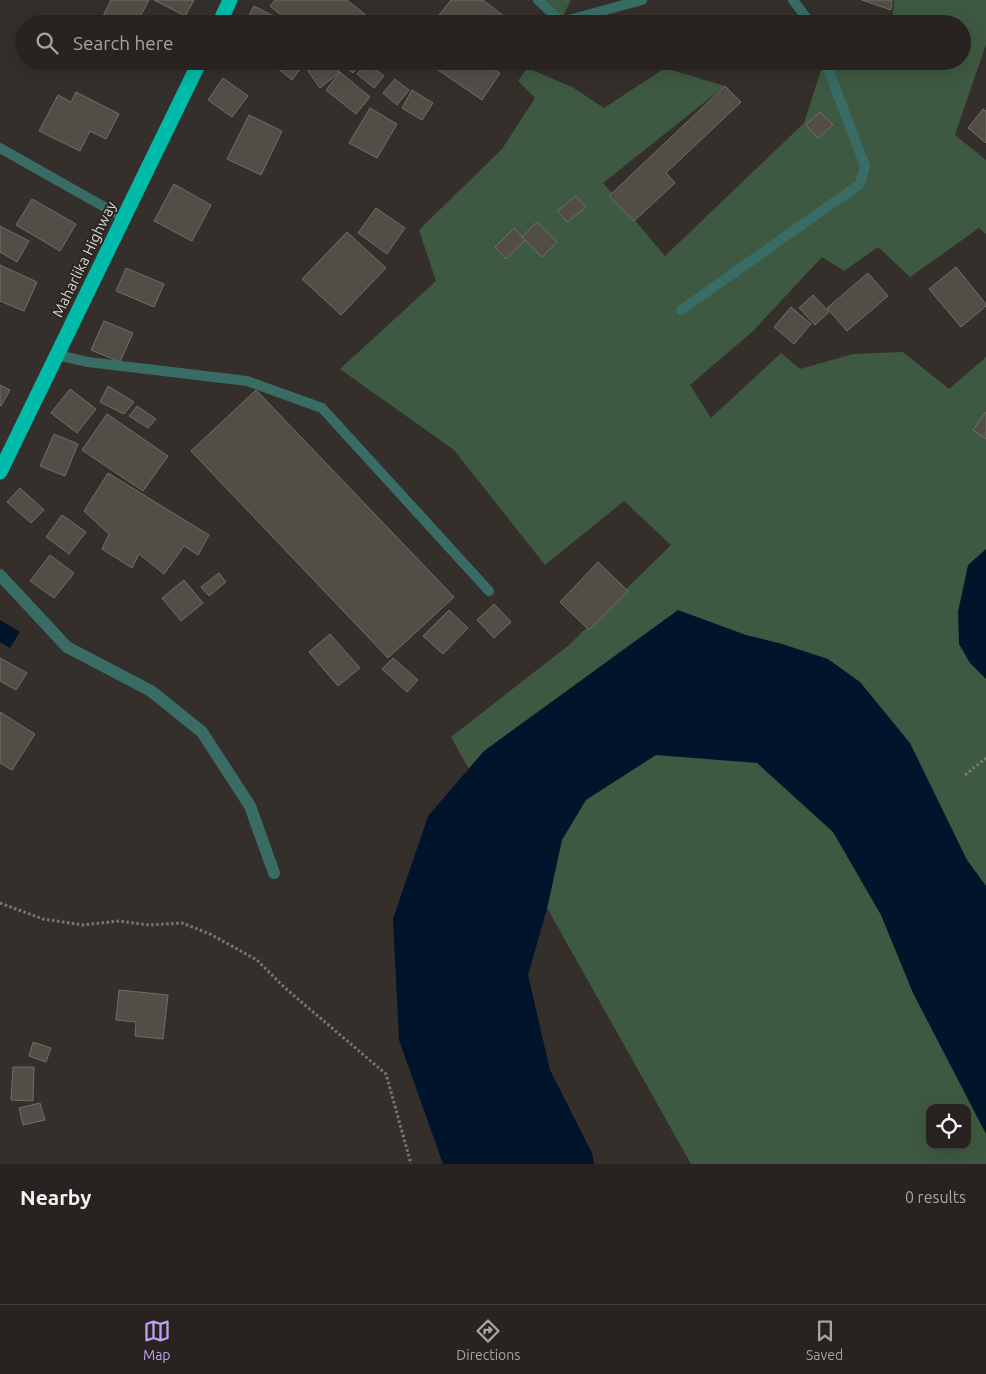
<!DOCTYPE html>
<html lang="en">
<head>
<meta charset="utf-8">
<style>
	:root { --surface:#282320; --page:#342f2d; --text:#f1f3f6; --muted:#a5a4a5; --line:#44403e; --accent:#bca0f2 }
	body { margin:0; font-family:Ubuntu,sans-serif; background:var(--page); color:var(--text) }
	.controls { position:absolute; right:15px; bottom:15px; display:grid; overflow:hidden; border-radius:10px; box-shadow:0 5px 20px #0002 }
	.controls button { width:45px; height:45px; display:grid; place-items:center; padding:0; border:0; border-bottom:1px solid var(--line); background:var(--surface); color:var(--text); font:25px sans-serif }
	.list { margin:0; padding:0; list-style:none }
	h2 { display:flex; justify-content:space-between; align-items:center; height:65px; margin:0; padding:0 20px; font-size:21px }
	h2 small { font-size:16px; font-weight:400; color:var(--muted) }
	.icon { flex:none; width:28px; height:28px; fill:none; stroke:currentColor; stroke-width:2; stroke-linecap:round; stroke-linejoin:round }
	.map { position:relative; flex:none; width:986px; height:1164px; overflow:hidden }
	.search { position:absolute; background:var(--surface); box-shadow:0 5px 20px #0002; left:15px; right:15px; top:15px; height:55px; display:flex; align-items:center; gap:12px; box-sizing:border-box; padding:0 18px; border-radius:28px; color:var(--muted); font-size:19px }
	.sheet { height:140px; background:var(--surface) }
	nav { display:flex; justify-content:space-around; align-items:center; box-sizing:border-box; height:70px; border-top:1px solid var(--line); background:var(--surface); font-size:14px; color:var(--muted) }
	nav a { display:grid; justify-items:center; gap:2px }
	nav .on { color:var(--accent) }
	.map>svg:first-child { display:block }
	.green { fill:#3e5941; fill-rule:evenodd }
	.water { fill:#00152b }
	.building { fill:#534d48; stroke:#736d67 }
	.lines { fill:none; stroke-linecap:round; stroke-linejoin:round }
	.path { stroke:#7b7672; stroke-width:3; stroke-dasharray:2.5 2.5; stroke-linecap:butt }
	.lane { stroke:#386c64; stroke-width:10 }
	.street { stroke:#386c64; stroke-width:12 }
	.highway { stroke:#00bba9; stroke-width:15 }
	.labels { text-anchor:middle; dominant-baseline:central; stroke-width:4; stroke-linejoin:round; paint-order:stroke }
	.street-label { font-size:15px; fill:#dad6d3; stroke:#2b2621 }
</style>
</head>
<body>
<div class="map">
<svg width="986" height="1164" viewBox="0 0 986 1164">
	<rect width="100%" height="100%" fill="#352f2b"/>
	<!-- green -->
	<g class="green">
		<path d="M543,0H571L562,18Z"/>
		<path d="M894,0H986V44L955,135L986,160V234L979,228L910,277L878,247L844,271L822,257L753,331L690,385L711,418L781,353L800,369L853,354L903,352L949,389L986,357V1164H691L451,737L569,645L671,545L624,501L545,565L454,450L340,369L436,281L419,230L502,149L535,98L518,81L527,68L572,87L604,108L665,68L725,86L603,183L665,256L804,123L824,61H962V24H892ZM930,1108H967V1145H930Z"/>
	</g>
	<!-- water -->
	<g class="water">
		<path d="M986,549V679L970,663L959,644L958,612L968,565Z"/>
		<path d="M678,610L746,635L779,643L828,659L860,682L910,743L967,860L986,886V1134L913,993L881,915L833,832L757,763L656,755L586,800L562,840L547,909L528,975L550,1070L592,1153L594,1164H443L399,1040L393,919L428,816L484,751Z"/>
		<path d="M0,620L20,632L10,648L0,642Z"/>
	</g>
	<!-- building -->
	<g class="building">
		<path d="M111,0H149L136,24H99Z"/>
		<path d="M154,0H194L185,16Z"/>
		<path d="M275,0H347L377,24H292L270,6Z"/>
		<path d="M451,0H483L514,24H440L435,20Z"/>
		<path d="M862,0H892L891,10Z"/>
		<path d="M254,6L287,23L286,24H245Z"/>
		<path d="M273,61H306L292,80L271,63Z"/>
		<path d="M316,61H330L340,72L320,88L308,71Z"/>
		<path d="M338,61H362L353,73Z"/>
		<path d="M425,61H483L500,73L482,100Z"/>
		<path d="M367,62L384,76L374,88L357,74Z"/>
		<path d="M340,72L370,97L356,114L326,90Z"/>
		<path d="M223,78L248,96L232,117L208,100Z"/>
		<path d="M395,79L409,90L397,105L383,93Z"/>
		<path d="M725,86L741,102L666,173L675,183L634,221L609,196Z"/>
		<path d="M412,90L433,103L422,120L402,108Z"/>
		<path d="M76,92L119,114L106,139L90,131L80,151L39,131L58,95L71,102Z"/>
		<path d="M370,108L397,124L377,158L349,143Z"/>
		<path d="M983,109L986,111V143L968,128Z"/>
		<path d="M820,112L833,125L818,138L806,125Z"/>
		<path d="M249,115L282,131L261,175L227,159Z"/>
		<path d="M174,184L211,205L192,241L154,221Z"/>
		<path d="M576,196L586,207L567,222L557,211Z"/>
		<path d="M32,199L76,224L60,251L16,225Z"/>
		<path d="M376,208L405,228L387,254L358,233Z"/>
		<path d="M537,222L557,242L542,257L522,237Z"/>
		<path d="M0,226L29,241L17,262L0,252Z"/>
		<path d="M514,228L525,240L506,259L495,247Z"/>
		<path d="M347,232L386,268L341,315L302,279Z"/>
		<path d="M0,265L37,282L24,311L0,301Z"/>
		<path d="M956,267L986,304V306L961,327L929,289Z"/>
		<path d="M126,268L164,284L154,307L116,291Z"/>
		<path d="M868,273L888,296L847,331L827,308Z"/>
		<path d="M813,295L829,312L815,325L799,308Z"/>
		<path d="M791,307L811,324L794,344L774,327Z"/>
		<path d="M104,321L133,333L120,362L91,350Z"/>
		<path d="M0,385L10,390L1,406L0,405Z"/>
		<path d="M108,386L134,402L124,414L100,402Z"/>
		<path d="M70,389L96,409L77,433L51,413Z"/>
		<path d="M256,390L454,597L388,658L191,451Z"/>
		<path d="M137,406L156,419L148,428L129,416Z"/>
		<path d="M986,412V439L973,430Z"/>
		<path d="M107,414L168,456L143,491L82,450Z"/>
		<path d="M54,434L78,444L65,476L40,466Z"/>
		<path d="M108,473L209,535L198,555L184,546L164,574L139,554L132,568L102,549L109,534L84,511Z"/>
		<path d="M20,488L44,510L31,523L7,502Z"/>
		<path d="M62,515L86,532L69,554L46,537Z"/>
		<path d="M50,555L74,573L54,598L30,581Z"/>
		<path d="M598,562L628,591L589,630L560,602Z"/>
		<path d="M219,573L226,582L209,596L201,587Z"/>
		<path d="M184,580L203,603L181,621L162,598Z"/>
		<path d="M494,604L511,622L494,638L477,620Z"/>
		<path d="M449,610L468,628L443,654L423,636Z"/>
		<path d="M330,634L360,668L338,686L309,652Z"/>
		<path d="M0,658L27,673L16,690L0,681Z"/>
		<path d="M393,658L418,680L407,692L382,669Z"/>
		<path d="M0,712L35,734L12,770L0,763Z"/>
		<path d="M119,990L168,995L163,1039L135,1036L136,1022L116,1020Z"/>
		<path d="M33,1042L51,1048L46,1062L29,1056Z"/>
		<path d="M13,1067H34L33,1101L11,1100Z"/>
		<path d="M40,1103L45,1120L23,1125L19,1108Z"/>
	</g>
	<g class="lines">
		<!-- path -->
		<g class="path">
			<path d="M965,775L986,758"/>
			<path d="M0,903L43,919L83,925L119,921L149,925L182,923L210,934L257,960L285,988L386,1074L411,1164"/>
		</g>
		<!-- lane -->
		<g class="lane">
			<path d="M538,0L558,19L565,21L642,0"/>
			<path d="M793,0L811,24"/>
			<path d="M0,148L124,218"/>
			<path d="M681,310L860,184L865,166L825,61"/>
			<path d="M57,355L88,362L247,381L322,408L489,591"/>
		</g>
		<!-- street -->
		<path class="street" d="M0,575L67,647L151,691L202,732L250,806L274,873"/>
		<!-- highway -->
		<g class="highway">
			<path d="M219,24L230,0"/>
			<path d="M0,472L200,61"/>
		</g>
	</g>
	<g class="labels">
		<!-- street labels -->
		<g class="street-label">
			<text transform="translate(84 259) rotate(-64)">Maharlika Highway</text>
		</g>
	</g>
</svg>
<div class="controls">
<button><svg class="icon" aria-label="locate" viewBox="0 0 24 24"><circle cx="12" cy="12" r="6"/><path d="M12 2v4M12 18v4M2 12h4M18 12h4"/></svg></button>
</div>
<div class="search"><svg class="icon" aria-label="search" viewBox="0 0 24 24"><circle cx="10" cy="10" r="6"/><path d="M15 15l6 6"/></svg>Search here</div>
</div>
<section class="sheet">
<h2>Nearby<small>0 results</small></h2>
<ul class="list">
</ul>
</section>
<nav>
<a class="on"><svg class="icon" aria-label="map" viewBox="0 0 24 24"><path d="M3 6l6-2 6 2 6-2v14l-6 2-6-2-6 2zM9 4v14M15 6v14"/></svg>Map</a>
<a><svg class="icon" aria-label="directions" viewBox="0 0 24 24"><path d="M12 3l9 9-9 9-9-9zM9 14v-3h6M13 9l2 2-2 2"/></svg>Directions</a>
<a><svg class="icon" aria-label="saved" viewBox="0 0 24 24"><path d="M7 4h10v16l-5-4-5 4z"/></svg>Saved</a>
</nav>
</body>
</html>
